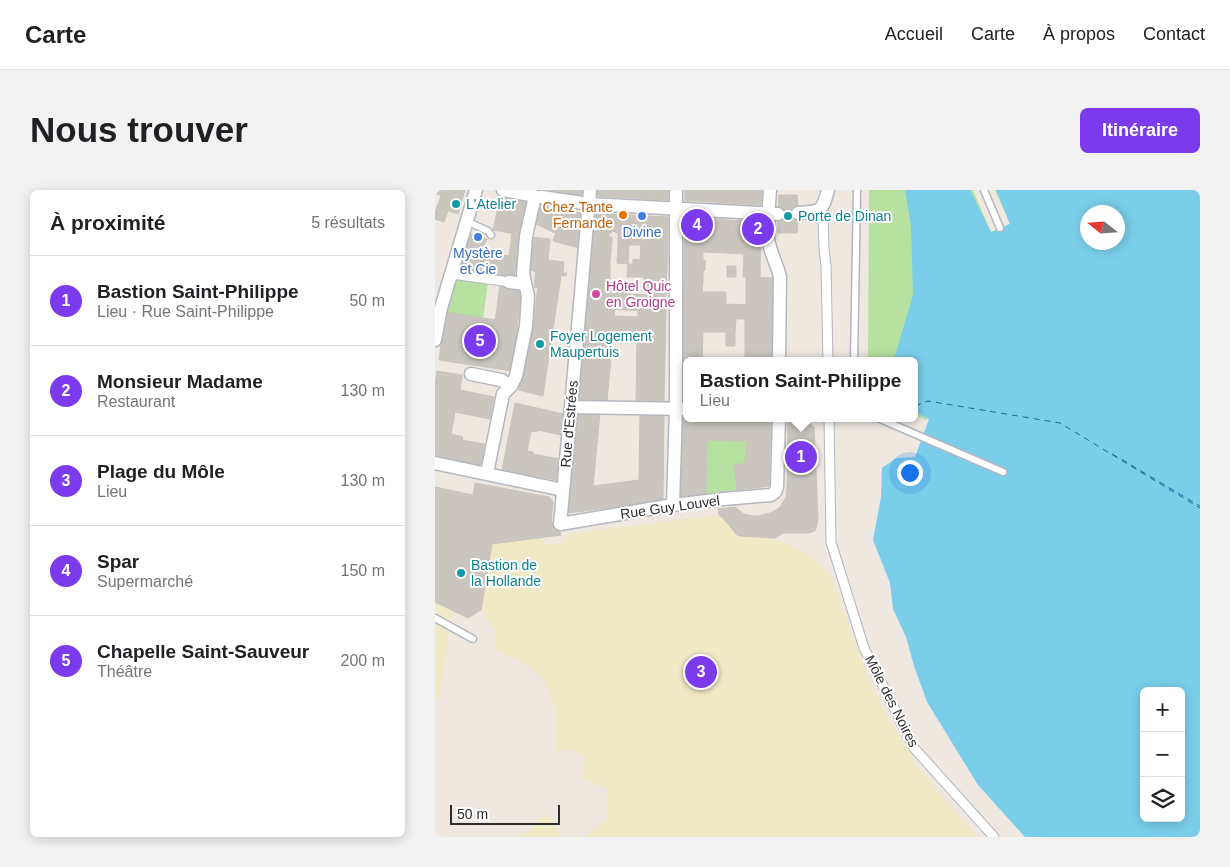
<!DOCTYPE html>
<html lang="fr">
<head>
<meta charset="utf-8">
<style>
	:root { --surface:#fff; --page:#f2f2f2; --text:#202124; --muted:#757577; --line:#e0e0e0; --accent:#7c3aed }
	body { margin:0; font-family:Arial,sans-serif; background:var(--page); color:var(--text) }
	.controls { position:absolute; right:15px; bottom:15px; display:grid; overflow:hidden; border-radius:8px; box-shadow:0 2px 12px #0003 }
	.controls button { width:45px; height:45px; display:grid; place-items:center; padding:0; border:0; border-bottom:1px solid var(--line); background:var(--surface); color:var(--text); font:25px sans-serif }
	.compass { position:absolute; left:645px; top:15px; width:45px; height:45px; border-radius:50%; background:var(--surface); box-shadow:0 2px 12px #0003; rotate:287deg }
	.scale { position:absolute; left:15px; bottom:12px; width:110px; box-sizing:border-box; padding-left:5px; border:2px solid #2d2d2d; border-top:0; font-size:14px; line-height:18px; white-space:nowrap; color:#2d2d2d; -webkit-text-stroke:4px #fff; paint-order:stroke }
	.you { position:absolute; left:474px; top:282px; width:18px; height:18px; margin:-12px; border:4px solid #fff; border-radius:50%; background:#1a73e8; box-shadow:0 0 0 8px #1a73e833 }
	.badge { display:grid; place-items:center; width:32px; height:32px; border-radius:50%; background:var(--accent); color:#fff; font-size:16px; font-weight:700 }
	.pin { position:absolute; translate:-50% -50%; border:2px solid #fff; box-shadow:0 1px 5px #0006 }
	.popup { position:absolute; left:248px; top:167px; width:235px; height:65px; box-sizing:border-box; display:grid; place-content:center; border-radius:8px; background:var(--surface); filter:drop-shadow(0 1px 4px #0005); font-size:16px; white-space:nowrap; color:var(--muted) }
	.popup b { font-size:19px; color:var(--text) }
	.popup::after { content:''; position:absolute; left:50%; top:100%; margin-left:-10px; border:10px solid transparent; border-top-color:var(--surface) }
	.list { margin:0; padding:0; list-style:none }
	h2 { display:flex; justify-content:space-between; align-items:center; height:65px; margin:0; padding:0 20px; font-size:21px }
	h2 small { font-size:16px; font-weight:400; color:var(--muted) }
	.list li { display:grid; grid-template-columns:32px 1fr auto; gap:15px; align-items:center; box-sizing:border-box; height:90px; padding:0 20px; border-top:1px solid var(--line) }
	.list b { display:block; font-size:19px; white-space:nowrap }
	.list p { margin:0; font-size:16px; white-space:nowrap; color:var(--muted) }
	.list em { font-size:16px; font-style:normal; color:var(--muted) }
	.icon { flex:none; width:28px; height:28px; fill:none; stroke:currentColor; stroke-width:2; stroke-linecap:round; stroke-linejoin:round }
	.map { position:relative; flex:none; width:765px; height:647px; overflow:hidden; border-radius:8px }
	header { display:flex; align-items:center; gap:30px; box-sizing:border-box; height:70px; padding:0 25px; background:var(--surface); border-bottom:1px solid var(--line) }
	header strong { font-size:24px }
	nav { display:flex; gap:28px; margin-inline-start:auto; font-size:18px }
	.intro { display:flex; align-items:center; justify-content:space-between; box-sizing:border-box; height:120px; padding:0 30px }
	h1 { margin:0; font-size:35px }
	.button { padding:12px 22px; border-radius:8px; background:var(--accent); color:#fff; font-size:18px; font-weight:700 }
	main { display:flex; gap:30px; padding:0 30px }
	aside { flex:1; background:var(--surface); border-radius:8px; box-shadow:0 2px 12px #0003 }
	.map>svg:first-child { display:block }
	.green { fill:#b7e1a0 }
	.sand { fill:#f0e9c6 }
	.water { fill:#7aceea; fill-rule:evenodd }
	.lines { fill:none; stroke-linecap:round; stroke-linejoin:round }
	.ferry { stroke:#146e9a; stroke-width:1; stroke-dasharray:6 5; stroke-linecap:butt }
	.building { fill:#cac6bf; stroke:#c9c4ba }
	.minor-tunnel { stroke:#c7c3bd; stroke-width:12; stroke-dasharray:12 6; stroke-linecap:butt }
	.service-casing { stroke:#b4b7c0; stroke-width:9 }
	.pedestrian-casing { stroke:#b4b7c0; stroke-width:11 }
	.minor-casing { stroke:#b4b7c0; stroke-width:15 }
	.service { stroke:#fff; stroke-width:6 }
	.pedestrian { stroke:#fff; stroke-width:9 }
	.minor { stroke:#fff; stroke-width:12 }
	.culture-dot { fill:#0f9aa8; stroke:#fff; stroke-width:2 }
	.food-dot { fill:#e8710a; stroke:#fff; stroke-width:2 }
	.shop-dot { fill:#3f7fe0; stroke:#fff; stroke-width:2 }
	.hotel-dot { fill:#d1479c; stroke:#fff; stroke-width:2 }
	.labels { text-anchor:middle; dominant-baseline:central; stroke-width:4; stroke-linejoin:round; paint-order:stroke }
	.culture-label { font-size:14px; fill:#0d838f; stroke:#fff; text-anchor:start }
	.food-label { font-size:14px; fill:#c56008; stroke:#fff; text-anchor:end }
	.shop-label { font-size:14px; fill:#366cbe; stroke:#fff }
	.hotel-label { font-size:14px; fill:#b23c85; stroke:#fff; text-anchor:start }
	.street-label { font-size:14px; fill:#2d2d2d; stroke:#fff }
</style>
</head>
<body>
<header>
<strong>Carte</strong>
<nav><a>Accueil</a><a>Carte</a><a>À propos</a><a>Contact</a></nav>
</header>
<div class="intro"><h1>Nous trouver</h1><a class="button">Itinéraire</a></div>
<main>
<aside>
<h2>À proximité<small>5 résultats</small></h2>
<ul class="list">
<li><span class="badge">1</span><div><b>Bastion Saint-Philippe</b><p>Lieu · Rue Saint-Philippe</p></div><em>50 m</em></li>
<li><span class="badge">2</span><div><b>Monsieur Madame</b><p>Restaurant</p></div><em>130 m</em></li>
<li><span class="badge">3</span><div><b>Plage du Môle</b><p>Lieu</p></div><em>130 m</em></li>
<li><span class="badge">4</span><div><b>Spar</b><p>Supermarché</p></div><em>150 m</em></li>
<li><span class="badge">5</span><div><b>Chapelle Saint-Sauveur</b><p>Théâtre</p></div><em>200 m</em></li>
</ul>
</aside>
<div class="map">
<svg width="765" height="647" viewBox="0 0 765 647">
	<rect width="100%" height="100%" fill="#eee8e1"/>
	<!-- green -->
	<g class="green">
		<path d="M434,0H538L556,42L575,34L560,0H578L581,42L506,206L491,230L480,225V171H433Z"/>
		<path d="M21,88L53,93L48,128L11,122Z"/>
		<path d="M272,250L311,251L310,273L299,275L302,300L271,304Z"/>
	</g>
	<!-- sand -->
	<g class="sand">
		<path d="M284,325L288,328L302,345L305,346L341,349L363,359L382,371L395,385L403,402L419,451L439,501L462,543L487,583L543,647H149L173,629L172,599L146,588L151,568L135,559L121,563L120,519L109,490L90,474L60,460V440L46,420L57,354L107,347L108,354L129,353L133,344Z"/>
		<path d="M0,413L17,421L5,507L0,510Z"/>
		<path d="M112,624L127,647H83L98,638L103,628Z"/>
	</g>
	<!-- water -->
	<path class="water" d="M470,0H535L556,42L575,34L561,0H765V647H590L543,595L492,512L479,476L471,447L458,419L455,393L438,350L446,307L447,278L461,268L480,267L494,229L480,222V171H458L460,166L478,105L476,36ZM652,22H682V52H652ZM709,501H746V628H709Z"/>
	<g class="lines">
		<!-- ferry -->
		<g class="ferry">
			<path d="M480,216L493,211L625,233L765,318"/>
			<path d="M677,264L695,274"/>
			<path d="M696,275L765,316"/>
		</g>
	</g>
	<!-- building -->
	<g class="building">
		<path d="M0,0H30L23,24L2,17L6,6L0,3Z"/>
		<path d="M116,0H131V4L115,1Z"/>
		<path d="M131,0H148L147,5L131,4Z"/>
		<path d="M160,0H195V8L160,6Z"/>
		<path d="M195,0H233V10L195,8Z"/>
		<path d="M250,0H265L264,11H250Z"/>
		<path d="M265,0H290V13L264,11Z"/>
		<path d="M290,0H327V15L290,13Z"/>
		<path d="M344,5H362L363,19H343Z"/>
		<path d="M65,7L94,12L86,45L58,40Z"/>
		<path d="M105,15L147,23L144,58L118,51L120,45L122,44L101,34Z"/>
		<path d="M2,17L13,21L9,32L0,29V23Z"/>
		<rect x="343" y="19" width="20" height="10"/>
		<path d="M161,23L177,24L176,43H174V47H177V52L158,50Z"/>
		<path d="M177,24L195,25L194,55L183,54V43L177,41L176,43Z"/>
		<path d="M195,25L233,27L232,76L198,74V69L205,70L206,55H194Z"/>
		<path d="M250,27L294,30L292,63L249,61Z"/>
		<path d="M343,29H363L362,43H343Z"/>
		<path d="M294,30L326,32L325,87H308L309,64L292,63Z"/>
		<path d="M36,44L52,49L46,61L31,58Z"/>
		<path d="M77,44L86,45L82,67L74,66Z"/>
		<path d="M95,47L115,49L113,70L129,72L128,83H132L131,86L92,80Z"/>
		<path d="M158,50L177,52L175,72H156Z"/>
		<path d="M183,54L194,55L193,74L182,73Z"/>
		<path d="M31,58L52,63L82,67L79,88L38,83L24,79Z"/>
		<path d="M249,61H268V70H270V80H268V91L249,90Z"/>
		<path d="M156,72H175V92L154,91Z"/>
		<path d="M193,74L232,76L231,98L209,97V87H192Z"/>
		<rect x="292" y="76" width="9" height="11"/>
		<path d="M101,81L126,86L108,206L84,200L89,165L93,166L96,143L103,98L99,97Z"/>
		<path d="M311,87L338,88L337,129H291V114L311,115Z"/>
		<path d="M249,90L268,91L267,102H291V121L248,120Z"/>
		<path d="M154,91L175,92L192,96L191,120L151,118Z"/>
		<path d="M65,95L87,98L82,137L87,138L86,142L67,139V142L59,140Z"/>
		<path d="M213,97L231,98V122L191,120L192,104L212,105Z"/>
		<path d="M151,118L180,119L179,126L203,127V121L231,122L229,212H201L202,146H178L172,211H143Z"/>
		<path d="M248,120L291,121V142H248Z"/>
		<path d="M11,122L61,130L59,140L67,142V139L85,142L77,181L4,170Z"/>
		<path d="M291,129H301L300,143L291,142Z"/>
		<path d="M310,129H337V157L310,156Z"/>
		<path d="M248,142H268L267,171H252V212H247Z"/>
		<path d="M291,142L300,143V156H291Z"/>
		<path d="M310,156L337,157V171H310Z"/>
		<path d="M2,181L27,185L25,200L59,207L55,229L20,222L19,228L0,224V195Z"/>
		<path d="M80,213L128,224L126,245L103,240V242L96,241L92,261L98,262V264L124,269L121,290L67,280Z"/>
		<path d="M141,223H165L158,296L204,290L205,224H229L228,311L133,323L131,322Z"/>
		<path d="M0,224L19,228L16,244L28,247L27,250L50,254L46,276L0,268Z"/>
		<path d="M246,224L252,225V228H336L334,296L302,300L299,275L310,273L311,251L272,250L271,304L246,308Z"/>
		<path d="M353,228H366L379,237L383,328L382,335L380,341L374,343H348L340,348L305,346L302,345L288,328L284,325L283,319L300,317L309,324L317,326H324L338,322L345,317L351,307L352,298Z"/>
		<path d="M40,293L114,307L118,312L116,331L125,342L126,345L57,354L46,420L33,428L0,412V297L38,305Z"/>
	</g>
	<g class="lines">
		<!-- minor-tunnel -->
		<path class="minor-tunnel" d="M343,24L363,23"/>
		<!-- service casing -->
		<g class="service-casing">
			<g id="service">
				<path d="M549,0L565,38"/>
				<path d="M31,31L53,41L56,45"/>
				<path d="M419,171L422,0"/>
				<path d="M443,228L568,282"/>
				<path d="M0,428L38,449"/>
			</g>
		</g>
		<!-- pedestrian casing -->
		<g class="pedestrian-casing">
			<g id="pedestrian">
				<path d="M385,20L388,26L389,59L391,76L393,171"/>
				<path d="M16,84L68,91"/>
				<path d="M394,228L396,352L429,458L479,558L559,647"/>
			</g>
		</g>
		<!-- minor casing -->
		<g class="minor-casing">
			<g id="minor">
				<path d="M68,0L100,6L154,14L343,24"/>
				<path d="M155,0L136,217L125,334L238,315L289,309L336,305L340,302L342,297L344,228"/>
				<path d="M335,0C334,16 332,33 333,49C335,62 342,74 345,87L344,171"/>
				<path d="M363,23C386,22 387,22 393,0"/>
				<path d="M74,92L90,94"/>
				<path d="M0,150L6,118L41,0"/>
				<path d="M36,184L66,190L76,196"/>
				<path d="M136,217L252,219"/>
				<path d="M0,273L128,300"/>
				<path d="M52,283L68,204L76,196L81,186L91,136L93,106L88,84L91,46L100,6"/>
				<path d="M238,315L241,218V0"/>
			</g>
		</g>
		<!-- service -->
		<use href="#service" class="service"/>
		<!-- pedestrian -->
		<use href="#pedestrian" class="pedestrian"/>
		<!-- minor -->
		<use href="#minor" class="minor"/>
	</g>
	<!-- markers -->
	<g class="culture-dot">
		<circle cx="21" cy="14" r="5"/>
		<circle cx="353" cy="26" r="5"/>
		<circle cx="105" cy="154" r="5"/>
		<circle cx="26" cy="383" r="5"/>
	</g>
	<circle class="food-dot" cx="188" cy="25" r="5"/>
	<g class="shop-dot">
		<circle cx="207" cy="26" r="5"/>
		<circle cx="43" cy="47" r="5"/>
	</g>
	<circle class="hotel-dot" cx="161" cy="104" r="5"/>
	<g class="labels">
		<!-- culture labels -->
		<g class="culture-label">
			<text x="31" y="14">L'Atelier</text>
			<text x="363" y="26">Porte de Dinan</text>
			<text x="115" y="146">Foyer Logement<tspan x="115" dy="16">Maupertuis</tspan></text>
			<text x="36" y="375">Bastion de<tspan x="36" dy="16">la Hollande</tspan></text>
		</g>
		<!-- food labels -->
		<g class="food-label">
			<text x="178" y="17">Chez Tante<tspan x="178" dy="16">Fernande</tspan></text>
		</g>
		<!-- shop labels -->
		<g class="shop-label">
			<text x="207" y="42">Divine</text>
			<text x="43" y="63">Mystère<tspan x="43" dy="16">et Cie</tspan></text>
		</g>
		<!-- hotel labels -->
		<g class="hotel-label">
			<text x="171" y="96">Hôtel Quic<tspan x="171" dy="16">en Groigne</tspan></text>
		</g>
		<!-- street labels -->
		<g class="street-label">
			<text transform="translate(134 234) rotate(-85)">Rue d'Estrées</text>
			<text transform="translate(235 317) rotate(-8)">Rue Guy Louvel</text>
			<text transform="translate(457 511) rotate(63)">Môle des Noires</text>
		</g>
	</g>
</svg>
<div class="controls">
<button>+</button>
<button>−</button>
<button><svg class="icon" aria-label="layers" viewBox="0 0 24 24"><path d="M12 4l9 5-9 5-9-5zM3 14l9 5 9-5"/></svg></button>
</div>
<svg class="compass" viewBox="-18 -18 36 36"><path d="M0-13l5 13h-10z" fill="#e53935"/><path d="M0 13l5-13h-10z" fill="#757577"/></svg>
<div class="scale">50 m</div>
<div class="you"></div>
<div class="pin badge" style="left:366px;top:267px">1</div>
<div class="popup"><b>Bastion Saint-Philippe</b>Lieu</div>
<div class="pin badge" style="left:323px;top:39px">2</div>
<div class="pin badge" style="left:266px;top:482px">3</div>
<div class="pin badge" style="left:262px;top:35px">4</div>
<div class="pin badge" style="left:45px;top:151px">5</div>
</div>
</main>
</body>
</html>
